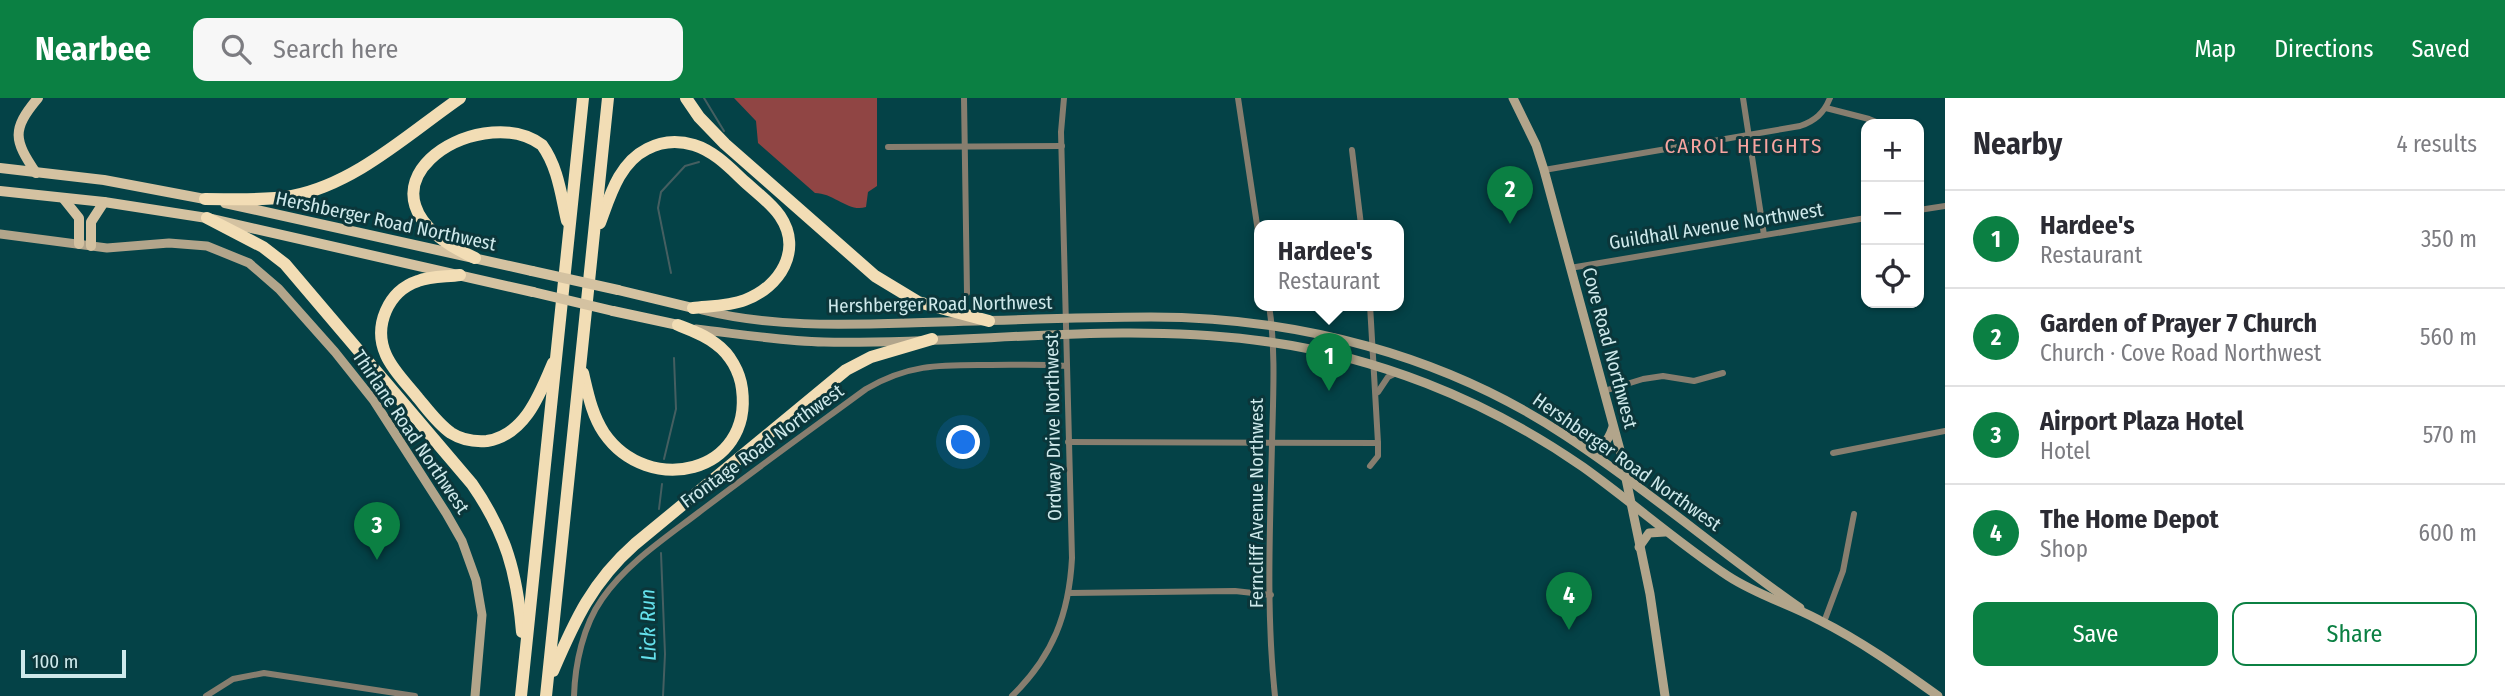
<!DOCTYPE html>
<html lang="en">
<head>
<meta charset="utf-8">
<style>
	:root { --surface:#fff; --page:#f7f7f7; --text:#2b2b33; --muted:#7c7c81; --line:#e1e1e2; --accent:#0b8043 }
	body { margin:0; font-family:"Fira Sans Condensed",sans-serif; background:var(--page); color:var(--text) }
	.controls { position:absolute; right:21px; top:21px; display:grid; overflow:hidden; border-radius:14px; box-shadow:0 2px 5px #0004 }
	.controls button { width:63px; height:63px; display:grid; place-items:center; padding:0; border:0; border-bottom:2px solid var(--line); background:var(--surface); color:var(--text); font:35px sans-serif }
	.scale { position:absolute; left:21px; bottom:18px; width:105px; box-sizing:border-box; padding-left:7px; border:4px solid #cee9eb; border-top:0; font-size:19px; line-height:24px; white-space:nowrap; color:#cee9eb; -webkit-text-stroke:5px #0b363a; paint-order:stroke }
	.you { position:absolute; left:964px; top:345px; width:24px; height:24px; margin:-18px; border:5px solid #fff; border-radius:50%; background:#1a73e8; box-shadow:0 0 0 10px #1a73e833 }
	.badge { display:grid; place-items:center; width:46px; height:46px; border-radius:50%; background:var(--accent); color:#fff; font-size:23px; font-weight:700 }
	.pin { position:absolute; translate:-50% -58px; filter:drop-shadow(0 2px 4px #0008) }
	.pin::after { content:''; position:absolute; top:37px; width:24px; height:21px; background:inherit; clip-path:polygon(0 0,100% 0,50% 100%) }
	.popup { position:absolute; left:1254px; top:122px; width:150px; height:91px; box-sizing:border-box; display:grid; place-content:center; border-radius:14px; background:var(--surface); filter:drop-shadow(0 2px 5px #0005); font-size:23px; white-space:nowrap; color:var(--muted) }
	.popup b { font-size:26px; color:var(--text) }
	.popup::after { content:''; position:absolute; left:50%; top:100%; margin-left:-14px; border:14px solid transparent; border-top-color:var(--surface) }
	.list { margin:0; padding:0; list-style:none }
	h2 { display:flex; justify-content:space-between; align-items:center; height:91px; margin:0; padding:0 28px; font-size:30px }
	h2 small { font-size:23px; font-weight:400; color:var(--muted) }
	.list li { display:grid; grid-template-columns:46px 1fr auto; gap:21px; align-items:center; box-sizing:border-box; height:98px; padding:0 28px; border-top:2px solid var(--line) }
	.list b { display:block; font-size:26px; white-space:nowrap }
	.list p { margin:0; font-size:23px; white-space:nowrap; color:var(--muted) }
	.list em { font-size:23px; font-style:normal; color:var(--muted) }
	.actions { display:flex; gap:14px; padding:21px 28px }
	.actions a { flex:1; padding:16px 0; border:2px solid var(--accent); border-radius:14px; text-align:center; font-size:24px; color:var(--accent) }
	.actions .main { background:var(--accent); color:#fff }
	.icon { flex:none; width:38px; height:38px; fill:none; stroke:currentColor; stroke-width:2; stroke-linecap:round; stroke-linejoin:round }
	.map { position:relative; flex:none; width:1945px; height:598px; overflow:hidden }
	header { display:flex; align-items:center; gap:42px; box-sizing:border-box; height:98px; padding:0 35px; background:var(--accent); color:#fff }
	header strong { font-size:33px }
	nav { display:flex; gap:38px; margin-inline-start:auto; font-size:24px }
	.search { width:490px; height:63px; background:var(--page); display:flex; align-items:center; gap:18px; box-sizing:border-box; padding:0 24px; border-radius:14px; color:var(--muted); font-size:26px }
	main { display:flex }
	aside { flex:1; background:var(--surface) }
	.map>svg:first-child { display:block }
	.green { fill:#904544 }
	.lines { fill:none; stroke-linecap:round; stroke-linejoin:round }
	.stream { stroke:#455f61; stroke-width:2 }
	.street { stroke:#877e6f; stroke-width:6 }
	.secondary { stroke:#b2a58b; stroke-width:9 }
	.primary { stroke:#d4c2a1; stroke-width:10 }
	.highway { stroke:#f2ddb5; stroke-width:12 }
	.primary-bridge { stroke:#d4c2a1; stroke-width:10 }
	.labels { text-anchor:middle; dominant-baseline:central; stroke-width:6; stroke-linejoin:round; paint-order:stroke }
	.street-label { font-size:19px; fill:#cee9eb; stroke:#0b363a }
	.neighbourhood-label { font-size:21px; letter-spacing:2px; fill:#f9a5a1; stroke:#0b363a }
	.water-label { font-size:21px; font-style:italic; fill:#65e2ed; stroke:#0b363a }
</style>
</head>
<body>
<header>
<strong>Nearbee</strong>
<div class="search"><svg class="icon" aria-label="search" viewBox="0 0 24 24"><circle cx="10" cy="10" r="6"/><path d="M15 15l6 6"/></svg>Search here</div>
<nav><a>Map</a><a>Directions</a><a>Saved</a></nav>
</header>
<main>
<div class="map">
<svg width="1945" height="598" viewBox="0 0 1945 598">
	<rect width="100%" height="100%" fill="#044247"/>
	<!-- green -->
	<path class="green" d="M734,0H877V88L868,94L866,109C849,115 834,95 815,95L758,45L756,23Z"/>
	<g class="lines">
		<!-- stream -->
		<g class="stream">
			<path d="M704,0L724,33"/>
			<path d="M671,175L658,110L661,94L685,68L699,64"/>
			<path d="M664,361L676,311L674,260"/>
			<path d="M659,411L662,386"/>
			<path d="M661,455L665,556L663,598"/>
		</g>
		<!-- street -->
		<g class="street">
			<path d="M964,0L967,195"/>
			<path d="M1238,0L1259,140"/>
			<path d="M1743,0L1764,137"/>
			<path d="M1826,10L1869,21L1881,26"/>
			<path d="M888,49L1062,48"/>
			<path d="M1352,52L1361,127"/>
			<path d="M1544,72L1800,28C1815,23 1824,15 1830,0"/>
			<path d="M1919,112L1945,108"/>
			<path d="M1570,170L1866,120"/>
			<path d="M1269,207C1276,253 1273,300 1272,346C1270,429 1266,515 1275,598"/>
			<path d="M1370,207L1378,345V358L1370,368"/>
			<path d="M1604,293L1643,281L1663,278L1694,283L1723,275"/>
			<path d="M1378,294L1388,279L1396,275"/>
			<path d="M1068,344L1378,345"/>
			<path d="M1833,355L1945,333"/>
			<path d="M1069,495L1235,493L1271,497"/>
			<path d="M1824,524L1843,473L1854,416"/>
			<path d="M206,598L233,581L264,575L415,598"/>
			<path d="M574,598C575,566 583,528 602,501C626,466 664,441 698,415C753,373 810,332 866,291C910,265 943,267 991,267C1017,267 1042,266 1067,268"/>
			<path d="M1012,598C1053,558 1069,516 1072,460L1061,34L1064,0"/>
		</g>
		<!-- secondary -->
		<g class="secondary">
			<path d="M1513,0L1536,47L1544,72L1620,352L1650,496L1665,598"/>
			<path d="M0,136L107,150L169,145L207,148L249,165L279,191L335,254L374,303L446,415L462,443L476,482L482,517L475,598"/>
			<path d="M702,212C769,229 839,227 908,225C989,223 1070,219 1151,219C1297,219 1444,257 1566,338C1647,391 1721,455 1800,510"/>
			<path d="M696,231C739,236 781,243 824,244C967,247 1111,224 1254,242C1372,256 1485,301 1583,369C1632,404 1678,445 1728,478C1757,497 1789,506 1819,522C1861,543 1899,570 1938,598"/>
			<path d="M1583,348C1601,354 1608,344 1613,329"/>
			<path d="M1639,449L1649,435L1665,434"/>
		</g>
		<!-- primary -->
		<g class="primary">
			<path d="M0,70L104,82L210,102"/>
			<path d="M36,75C14,42 11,32 38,0"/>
			<path d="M0,93L104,104L207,120L533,194"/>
			<path d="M63,100L79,120V146"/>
			<path d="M225,105L532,173"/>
			<path d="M91,148V124L104,104"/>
			<path d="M618,192L693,210"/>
			<path d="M613,213L678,227"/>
		</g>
		<!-- highway -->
		<g class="highway">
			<path d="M686,0L699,19L725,46L875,178L918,204L989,223"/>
			<path d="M205,101C233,101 263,103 292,98C355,86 408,36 460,0"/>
			<path d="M207,120L263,149L285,166L472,386C506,435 517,475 522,534"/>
			<path d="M600,125C610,98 619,65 647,51C662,43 678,42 694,47C714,53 730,70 745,84C757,95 771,105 780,118C803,152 780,189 745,202C729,208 710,208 693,210"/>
			<path d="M475,160C330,94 478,0 542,47C558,69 561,97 567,123"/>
			<path d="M460,177C447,179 431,178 418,183C388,193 373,228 386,257C393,273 407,286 418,300C428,312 438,326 451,335C462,342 474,344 487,343C525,337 540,296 553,265"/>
			<path d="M583,275C588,296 592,317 604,335C648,399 753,376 742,291C740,274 730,256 716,246C705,237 691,232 678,227"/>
			<path d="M553,573C575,522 592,484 635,446L846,272L871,259L932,241"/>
			<path d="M521,598L583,0"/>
			<path d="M546,598L608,0"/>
		</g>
		<!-- primary-bridge -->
		<g class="primary-bridge">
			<path d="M532,173L618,192"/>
			<path d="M533,194L613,213"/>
		</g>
	</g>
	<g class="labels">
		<!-- street labels -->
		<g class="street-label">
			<text transform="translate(386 123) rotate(12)">Hershberger Road Northwest</text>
			<text transform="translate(1716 128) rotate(-9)">Guildhall Avenue Northwest</text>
			<text transform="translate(940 206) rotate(-1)">Hershberger Road Northwest</text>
			<text transform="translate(1610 250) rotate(75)">Cove Road Northwest</text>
			<text transform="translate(1053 329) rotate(-91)">Ordway Drive Northwest</text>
			<text transform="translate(411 334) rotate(56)">Thirlane Road Northwest</text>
			<text transform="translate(762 348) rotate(-36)">Frontage Road Northwest</text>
			<text transform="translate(1627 364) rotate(35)">Hershberger Road Northwest</text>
			<text transform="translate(1256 405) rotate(-90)">Ferncliff Avenue Northwest</text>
		</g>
		<!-- neighbourhood labels -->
		<g class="neighbourhood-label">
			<text x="1744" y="48">CAROL HEIGHTS</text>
		</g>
		<!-- water labels -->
		<g class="water-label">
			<text transform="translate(648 527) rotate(-91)">Lick Run</text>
		</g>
	</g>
</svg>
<div class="controls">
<button>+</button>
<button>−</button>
<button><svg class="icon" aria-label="locate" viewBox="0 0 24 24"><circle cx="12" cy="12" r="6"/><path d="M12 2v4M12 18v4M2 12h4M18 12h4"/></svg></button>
</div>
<div class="scale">100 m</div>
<div class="you"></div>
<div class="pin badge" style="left:1329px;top:293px">1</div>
<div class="popup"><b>Hardee's</b>Restaurant</div>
<div class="pin badge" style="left:1510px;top:126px">2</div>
<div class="pin badge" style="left:377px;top:462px">3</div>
<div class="pin badge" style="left:1569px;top:532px">4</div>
</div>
<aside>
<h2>Nearby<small>4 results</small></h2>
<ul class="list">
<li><span class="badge">1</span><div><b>Hardee's</b><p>Restaurant</p></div><em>350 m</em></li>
<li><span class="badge">2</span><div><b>Garden of Prayer 7 Church</b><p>Church · Cove Road Northwest</p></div><em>560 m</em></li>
<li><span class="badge">3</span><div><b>Airport Plaza Hotel</b><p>Hotel</p></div><em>570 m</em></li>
<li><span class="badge">4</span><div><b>The Home Depot</b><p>Shop</p></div><em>600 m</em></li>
</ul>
<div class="actions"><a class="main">Save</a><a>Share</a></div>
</aside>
</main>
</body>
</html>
